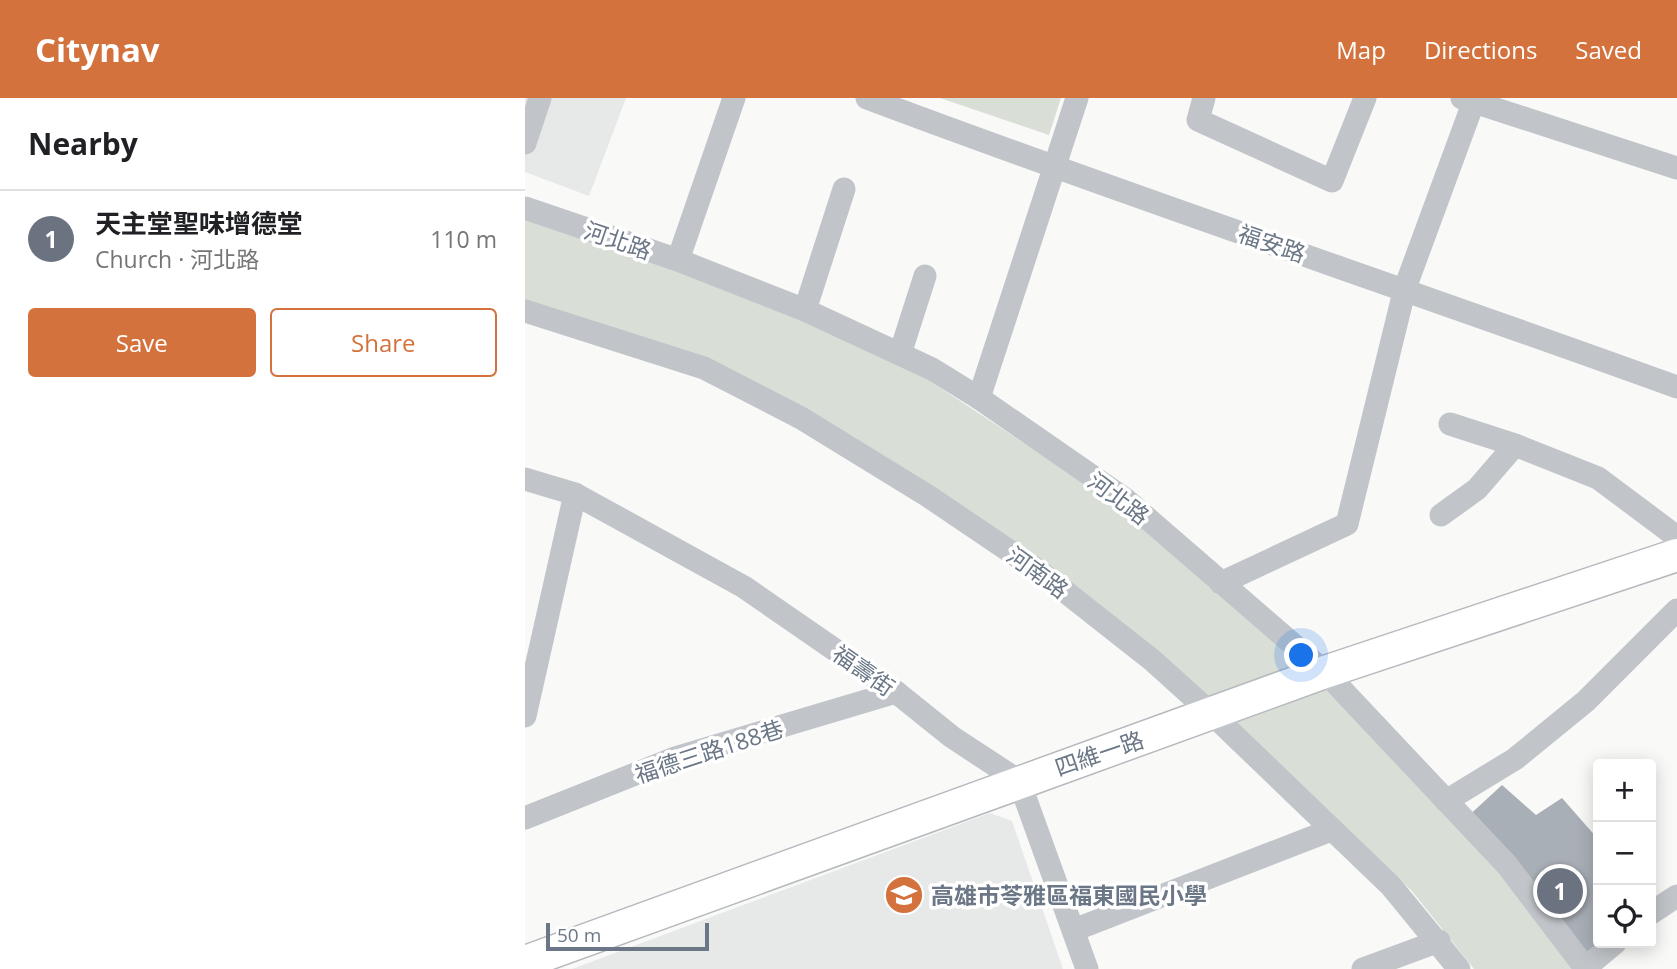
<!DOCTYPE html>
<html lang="en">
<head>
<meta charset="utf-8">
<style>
	:root { --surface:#fff; --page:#f6f6f6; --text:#202124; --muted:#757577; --line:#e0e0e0; --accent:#d4723d }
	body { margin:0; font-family:"Open Sans","Noto Sans TC",sans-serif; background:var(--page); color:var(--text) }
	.controls { position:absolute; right:21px; bottom:21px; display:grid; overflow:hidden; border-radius:7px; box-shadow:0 4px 18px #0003 }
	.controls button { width:63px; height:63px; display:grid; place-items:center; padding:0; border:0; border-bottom:2px solid var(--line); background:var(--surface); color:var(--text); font:35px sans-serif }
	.scale { position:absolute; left:21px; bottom:18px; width:163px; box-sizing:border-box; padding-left:7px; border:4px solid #6b7786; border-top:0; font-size:19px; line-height:24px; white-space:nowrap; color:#6b7786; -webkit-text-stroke:5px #fff; paint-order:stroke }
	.you { position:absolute; left:777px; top:558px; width:24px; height:24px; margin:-18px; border:5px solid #fff; border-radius:50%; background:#1a73e8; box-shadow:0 0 0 10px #1a73e833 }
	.badge { display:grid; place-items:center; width:46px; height:46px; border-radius:50%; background:var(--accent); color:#fff; font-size:23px; font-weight:700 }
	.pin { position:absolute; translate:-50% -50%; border:4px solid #fff; box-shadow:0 2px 7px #0006 }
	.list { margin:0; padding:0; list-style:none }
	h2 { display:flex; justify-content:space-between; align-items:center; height:91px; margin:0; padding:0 28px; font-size:30px }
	h2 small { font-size:23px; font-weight:400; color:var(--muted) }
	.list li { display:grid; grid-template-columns:46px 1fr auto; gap:21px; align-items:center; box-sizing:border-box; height:98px; padding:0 28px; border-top:2px solid var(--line) }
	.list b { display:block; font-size:26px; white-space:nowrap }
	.list p { margin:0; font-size:23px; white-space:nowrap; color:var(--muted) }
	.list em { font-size:23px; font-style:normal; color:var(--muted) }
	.actions { display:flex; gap:14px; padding:21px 28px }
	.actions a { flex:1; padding:16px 0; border:2px solid var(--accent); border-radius:7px; text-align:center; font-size:24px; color:var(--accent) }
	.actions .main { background:var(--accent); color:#fff }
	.icon { flex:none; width:38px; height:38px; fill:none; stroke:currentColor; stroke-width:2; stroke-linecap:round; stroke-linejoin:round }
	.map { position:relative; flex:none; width:1152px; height:871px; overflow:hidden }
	header { display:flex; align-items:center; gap:42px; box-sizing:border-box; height:98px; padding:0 35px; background:var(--accent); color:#fff }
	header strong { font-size:33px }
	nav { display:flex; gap:38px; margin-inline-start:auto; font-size:24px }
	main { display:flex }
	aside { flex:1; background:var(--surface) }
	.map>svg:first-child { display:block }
	.built { fill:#e7e8e8 }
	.green { fill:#d9ded7 }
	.building { fill:#a9afb6 }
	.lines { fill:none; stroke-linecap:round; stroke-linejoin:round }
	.secondary-casing { stroke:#b6babf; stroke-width:35 }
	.street { stroke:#c1c5c9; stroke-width:23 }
	.secondary { stroke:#fff; stroke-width:32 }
	.labels { text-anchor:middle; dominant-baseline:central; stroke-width:7; stroke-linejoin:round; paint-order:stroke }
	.street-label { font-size:23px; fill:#6b7786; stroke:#fff }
	.poi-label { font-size:23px; font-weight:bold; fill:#6b7786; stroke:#fff; text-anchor:start }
</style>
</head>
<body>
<header>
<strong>Citynav</strong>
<nav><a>Map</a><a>Directions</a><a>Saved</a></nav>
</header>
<main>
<aside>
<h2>Nearby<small></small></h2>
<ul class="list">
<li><span class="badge" style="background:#6b7280">1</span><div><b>天主堂聖味增德堂</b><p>Church · 河北路</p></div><em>110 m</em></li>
</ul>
<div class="actions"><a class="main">Save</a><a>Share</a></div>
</aside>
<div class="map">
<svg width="1152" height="871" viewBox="0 0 1152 871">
	<rect width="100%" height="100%" fill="#f9f9f8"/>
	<!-- built -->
	<g class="built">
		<path d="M0,0H101L64,98L0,74Z"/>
		<path d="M465,715L487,723L538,871H47Z"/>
	</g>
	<!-- green -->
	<g class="green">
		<path d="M415,0H536L524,37Z"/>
		<path d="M0,106L284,222L402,281L594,408L781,571L972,770L1050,871H949L887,793L635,556L278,313L0,202Z"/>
	</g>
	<!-- building -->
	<path class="building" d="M977,687L1011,717L1037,700L1073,741V845L1060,870L939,722Z"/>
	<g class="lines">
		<!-- secondary casing -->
		<g class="secondary-casing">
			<path id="secondary" d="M0,864L800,574L1152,457"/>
		</g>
		<!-- street -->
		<g class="street">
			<path d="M342,0C610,101 882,191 1152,289"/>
			<path d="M679,0L673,22L807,83L840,0"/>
			<path d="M937,0L1152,70"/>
			<path d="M0,45L15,0"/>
			<path d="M0,110L153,162L280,212L407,271L454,300L600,401L800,574L982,767L1061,871"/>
			<path d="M153,162L209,0"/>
			<path d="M280,212L319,91"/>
			<path d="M0,213L179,270L276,320L403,398L514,473L627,562L687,616L866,788L934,871"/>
			<path d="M375,256L400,178"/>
			<path d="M454,300L552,0"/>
			<path d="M925,326L990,347L1073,380L1152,439"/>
			<path d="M0,381L50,396L219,489L371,594L427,639L494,683L562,871"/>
			<path d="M916,417L952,391L990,347"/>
			<path d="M696,485L822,426L880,190L950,0"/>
			<path d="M0,618L50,396"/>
			<path d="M921,703L990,661L1061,603L1152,512"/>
			<path d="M0,720L150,660L371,594"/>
			<path d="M1126,815L1152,798"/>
			<path d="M549,832L806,732"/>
			<path d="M1060,870L1090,845"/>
			<path d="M838,871L914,843"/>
		</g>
		<!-- secondary -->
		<use href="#secondary" class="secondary"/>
	</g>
	<!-- icons -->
	<defs>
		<g id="school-disc" transform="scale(2.0125)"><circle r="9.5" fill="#d4723d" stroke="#fff"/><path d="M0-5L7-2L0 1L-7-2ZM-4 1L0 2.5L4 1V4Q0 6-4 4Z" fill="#fff"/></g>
	</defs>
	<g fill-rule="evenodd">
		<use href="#school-disc" x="379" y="797"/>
	</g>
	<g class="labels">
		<!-- street labels -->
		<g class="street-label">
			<text transform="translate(93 142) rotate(19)">河北路</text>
			<text transform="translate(747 145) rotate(19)">福安路</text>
			<text transform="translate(594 400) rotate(37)">河北路</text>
			<text transform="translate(513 474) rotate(36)">河南路</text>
			<text transform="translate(339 572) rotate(35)">福壽街</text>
			<text transform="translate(184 653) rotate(-18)">福德三路188巷</text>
			<text transform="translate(574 655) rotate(-19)">四維一路</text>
		</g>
		<!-- poi labels -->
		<g class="poi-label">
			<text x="406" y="797">高雄市苓雅區福東國民小學</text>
		</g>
	</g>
</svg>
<div class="controls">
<button>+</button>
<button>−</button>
<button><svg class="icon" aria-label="locate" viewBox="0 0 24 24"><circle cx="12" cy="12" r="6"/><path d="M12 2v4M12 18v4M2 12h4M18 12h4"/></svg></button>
</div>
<div class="scale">50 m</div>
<div class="you"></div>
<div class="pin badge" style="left:1035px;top:793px;background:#6b7280">1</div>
</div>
</main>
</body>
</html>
